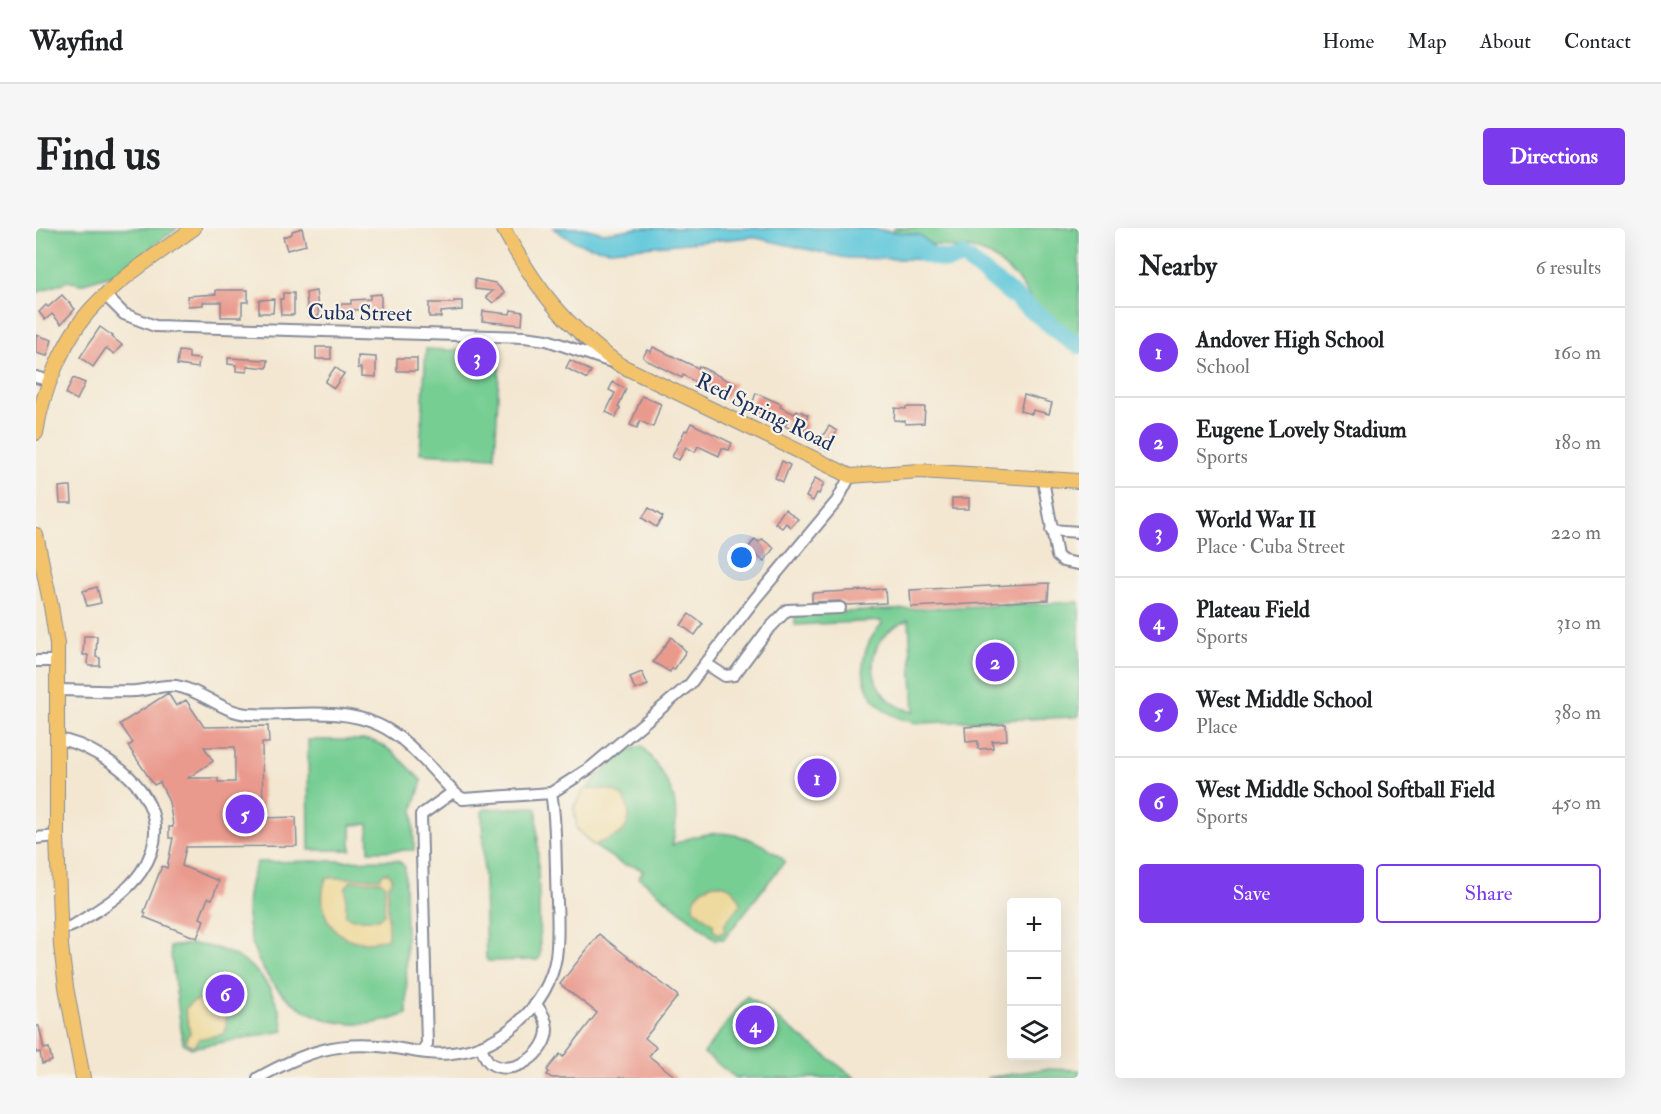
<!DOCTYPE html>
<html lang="en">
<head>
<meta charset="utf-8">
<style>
	:root { --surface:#fff; --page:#f6f6f6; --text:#202124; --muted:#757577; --line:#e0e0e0; --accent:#7c3aed }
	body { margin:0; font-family:"IM FELL Double Pica",serif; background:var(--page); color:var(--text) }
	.controls { position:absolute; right:18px; bottom:18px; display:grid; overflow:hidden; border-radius:6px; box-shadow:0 6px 24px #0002 }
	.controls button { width:54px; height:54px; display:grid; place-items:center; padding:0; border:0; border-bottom:2px solid var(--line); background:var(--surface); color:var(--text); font:30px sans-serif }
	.you { position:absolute; left:706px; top:330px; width:21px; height:21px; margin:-15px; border:4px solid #fff; border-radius:50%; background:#1a73e8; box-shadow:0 0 0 9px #1a73e833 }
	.badge { display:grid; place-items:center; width:39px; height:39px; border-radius:50%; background:var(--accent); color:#fff; font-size:20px; font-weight:700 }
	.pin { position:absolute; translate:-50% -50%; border:3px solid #fff; box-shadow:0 2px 6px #0006 }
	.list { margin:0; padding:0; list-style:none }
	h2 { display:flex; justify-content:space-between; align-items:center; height:78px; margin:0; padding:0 24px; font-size:26px }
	h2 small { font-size:20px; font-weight:400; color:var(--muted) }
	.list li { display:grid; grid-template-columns:39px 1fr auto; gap:18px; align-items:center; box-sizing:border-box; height:90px; padding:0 24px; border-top:2px solid var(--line) }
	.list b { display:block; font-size:22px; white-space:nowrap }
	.list p { margin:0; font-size:20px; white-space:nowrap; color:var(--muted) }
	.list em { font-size:20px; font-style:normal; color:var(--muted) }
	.actions { display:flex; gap:12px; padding:18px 24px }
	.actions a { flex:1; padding:14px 0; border:2px solid var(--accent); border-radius:6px; text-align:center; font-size:21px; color:var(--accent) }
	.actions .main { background:var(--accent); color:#fff }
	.icon { flex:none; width:33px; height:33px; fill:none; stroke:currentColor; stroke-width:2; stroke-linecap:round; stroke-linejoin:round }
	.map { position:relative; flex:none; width:1043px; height:850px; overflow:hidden; border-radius:6px }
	header { display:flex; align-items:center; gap:36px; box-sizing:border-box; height:84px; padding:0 30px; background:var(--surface); border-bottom:2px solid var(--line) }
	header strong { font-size:28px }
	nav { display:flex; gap:33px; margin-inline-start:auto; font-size:21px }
	.intro { display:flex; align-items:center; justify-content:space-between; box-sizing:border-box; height:144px; padding:0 36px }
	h1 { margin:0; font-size:42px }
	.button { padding:15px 27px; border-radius:6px; background:var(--accent); color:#fff; font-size:21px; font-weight:700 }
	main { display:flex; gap:36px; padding:0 36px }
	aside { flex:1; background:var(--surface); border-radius:6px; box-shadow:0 6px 24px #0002 }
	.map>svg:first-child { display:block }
	.green { fill:#76ce93; stroke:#487e78; stroke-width:1.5; fill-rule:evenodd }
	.sand { fill:#eeda9e; stroke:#84847e; stroke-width:1.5; fill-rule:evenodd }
	.water { fill:#5ec7da; stroke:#3c7b9c; stroke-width:1.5 }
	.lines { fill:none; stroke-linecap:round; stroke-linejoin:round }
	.river { stroke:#5ec7da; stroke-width:18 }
	.building { fill:#ea9a8d; fill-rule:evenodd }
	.minor-casing { stroke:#878b98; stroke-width:14 }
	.major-casing { stroke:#878b98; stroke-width:16 }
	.minor { stroke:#fff; stroke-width:10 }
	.major { stroke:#f2c36a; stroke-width:14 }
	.labels { text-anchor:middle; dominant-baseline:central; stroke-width:4.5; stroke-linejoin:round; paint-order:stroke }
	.street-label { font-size:22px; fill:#1b2f5e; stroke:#f7f3e8 }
</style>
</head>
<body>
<header>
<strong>Wayfind</strong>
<nav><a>Home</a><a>Map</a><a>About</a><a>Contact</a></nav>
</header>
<div class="intro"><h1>Find us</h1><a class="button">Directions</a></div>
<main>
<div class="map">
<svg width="1043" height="850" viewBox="0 0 1043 850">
	<rect width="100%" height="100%" fill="#f7f3e8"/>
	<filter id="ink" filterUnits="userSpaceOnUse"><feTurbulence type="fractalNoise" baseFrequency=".0167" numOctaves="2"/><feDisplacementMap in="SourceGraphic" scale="12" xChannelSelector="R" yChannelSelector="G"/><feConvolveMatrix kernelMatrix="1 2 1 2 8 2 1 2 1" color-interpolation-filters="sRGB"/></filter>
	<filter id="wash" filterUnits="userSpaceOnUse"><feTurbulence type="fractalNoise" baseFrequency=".008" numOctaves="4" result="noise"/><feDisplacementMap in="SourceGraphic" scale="24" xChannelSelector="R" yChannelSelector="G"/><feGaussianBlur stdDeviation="1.35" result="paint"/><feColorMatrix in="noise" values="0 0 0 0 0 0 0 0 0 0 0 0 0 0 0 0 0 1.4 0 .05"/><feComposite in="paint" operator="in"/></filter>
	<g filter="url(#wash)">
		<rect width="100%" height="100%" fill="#f3e7d1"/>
		<!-- green -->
		<g class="green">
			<path d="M0,0H142L96,33L82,45L44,56L32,53L0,65Z"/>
			<path d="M859,0H1043V112L1021,100L1008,82L995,71L980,49L955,28L934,20H918L854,9Z"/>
			<path d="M390,121L464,124L459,229L384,225Z"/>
			<path d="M1043,374V488L1037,489L883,495C829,489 809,435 846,396L845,393L759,397V386ZM873,392L878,484H877C827,471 822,409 873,392Z"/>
			<path d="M272,512H332C354,516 371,538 386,553L377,581L378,622L333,623L332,596L315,597V622H273Z"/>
			<path d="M606,518C632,552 648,571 636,617C678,597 714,603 749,633L688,711H679L603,649L607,643L599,638L588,637L558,618L541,601L538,578C552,558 581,523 606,518Z"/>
			<path d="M499,579L501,582L504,729L501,732L452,733L450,730L446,584L449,581Z"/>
			<path d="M362,632L369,639L371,786C355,792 339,797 322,796C238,795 189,709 221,634Z"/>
			<path d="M154,716C207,719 240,751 248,803L155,820L147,815L134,719Z"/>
			<path d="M711,768L819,850H700L668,825Z"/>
			<path d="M1008,841L1043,842V850H950Z"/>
		</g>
		<!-- sand -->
		<g class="sand">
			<path d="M549,561C559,561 569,560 578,563C593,569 598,591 587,603C579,612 567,611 558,618L541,601L538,578Z"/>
			<path d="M347,645H353L356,650L355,655L352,657V710C309,726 275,693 290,650H344ZM315,653H344L349,657L348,686L342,691H316L310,687V659Z"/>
			<path d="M678,656C693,655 701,662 705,676L689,695V703L683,706L677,702V696L657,680C658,667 666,659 678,656Z"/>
			<path d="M165,771C185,771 195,788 188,806L163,811L160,817H154L150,813L151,808L154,805L149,781L156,774Z"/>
		</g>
		<!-- water -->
		<path class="water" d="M517,0H547L568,5L603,0H829L884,7L912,32L810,30L716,9L575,22C551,20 537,15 517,0Z"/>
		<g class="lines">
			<!-- river -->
			<path class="river" d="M888,26L912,32L927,28L1035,113L1043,117"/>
		</g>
		<g id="blocks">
			<!-- building -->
			<g class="building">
				<path d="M266,0L270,17L251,22L247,9L256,6V3Z"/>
				<path d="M439,51L459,55L469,65L457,75L450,69L457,63L439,61Z"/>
				<path d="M180,62H212V74H206V89H185V74H167V77L152,78L151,68L180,66Z"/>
				<path d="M280,63L283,88L272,89L270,65Z"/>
				<path d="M247,65H258V87H245L244,71H247Z"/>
				<path d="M345,66V89H334V81L317,82V87L303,88V76H315V72L334,71V67Z"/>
				<path d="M26,67L39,81L25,96L16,86L9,92L3,84L10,77L12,79Z"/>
				<path d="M238,71L237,85H223V72Z"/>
				<path d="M418,73H426V82L405,84V89H393V75H418Z"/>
				<path d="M475,82L487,84L486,97L446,93L447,83L474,86Z"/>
				<path d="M64,99L77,108L76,109L86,117L78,126L70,120L57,139L44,129Z"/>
				<path d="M0,107L16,112L11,128L0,125Z"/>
				<rect x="280" y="119" width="15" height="12"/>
				<path d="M617,119L662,140L663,138L699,156L690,171L647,147L646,150L610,132L607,129L611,122L615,124Z"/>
				<path d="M143,123L153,124V130L163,131L162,140L141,137Z"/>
				<path d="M322,128L340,129V149L326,148V140H322Z"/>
				<path d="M192,130L232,132L231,140L211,138V144L200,143V137L192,136Z"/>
				<rect x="361" y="130" width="20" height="13"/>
				<path d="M534,132L555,143L551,151L530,140Z"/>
				<path d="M299,139L308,146L298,160L289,154Z"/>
				<path d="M37,150L49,155L41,172L30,166Z"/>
				<path d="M577,154L590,161L582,179L584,180L580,189L570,184L579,165L573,162Z"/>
				<path d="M720,165L745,176L744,179L759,186L761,182L772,187L769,194L772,196L766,207L749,198L752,193L728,181L724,190L713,185Z"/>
				<path d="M988,167L1016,175L1013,186L997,182L996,186L984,183Z"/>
				<path d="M606,168L625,176L617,199L604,193L601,200L594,197Z"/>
				<path d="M870,179H889L888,195L869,196V193L858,192L859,180L870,181Z"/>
				<path d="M655,195L696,215L693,222L686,220L683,228L662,218L659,224L650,219L643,232L636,229L649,202L651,203Z"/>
				<path d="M793,198L801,203L791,223L781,217Z"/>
				<path d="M746,233L754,237L747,254L739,250Z"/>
				<path d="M779,250L788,255L783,266L781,265L777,273L770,269Z"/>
				<path d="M32,258H35L36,275H24L23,259Z"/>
				<rect x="916" y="270" width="17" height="11"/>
				<path d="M613,280L627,289L620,299L606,290Z"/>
				<path d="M749,281L762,291L755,299L750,295L746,300L739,295Z"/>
				<path d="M719,311L723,314L726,311L738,320L728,333L718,326L716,328L710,323Z"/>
				<path d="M1013,355L1012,372L875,379L874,362Z"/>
				<path d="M61,359L65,375L51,378L47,363Z"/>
				<path d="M849,361L850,375L811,377L804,373L776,374V365Z"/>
				<path d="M653,386L667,396L659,407L645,397Z"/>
				<path d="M48,408H61L60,429L64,430V438H53L51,435L52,427H47Z"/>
				<path d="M635,409L650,423L638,442L636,440L634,444L617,434Z"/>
				<path d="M606,444L612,457L599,462L594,449Z"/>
				<path d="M132,465L140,478L150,472L168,499L232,498L233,515H226L227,590L260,589L261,618L150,619L146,638L183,653L176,671L172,670L164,690L168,692L161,710L108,689L110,685L108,684L126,638L131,640L137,610H133V599H137L136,590L133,574L124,554L118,557L92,518L97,515L84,496ZM168,519H199V554H182V550H152L177,533Z"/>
				<path d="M970,496L971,512L956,513L957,520L942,521V513L930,514L929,499Z"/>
				<path d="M563,706L642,768L609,810L620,819L613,828L641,850H516L511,847L513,844L511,842L524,826L527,829L561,785L524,756Z"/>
				<path d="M0,798H3L8,821L13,820L16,833L6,836L4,824L0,825Z"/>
			</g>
		</g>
	</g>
	<g filter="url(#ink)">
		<use href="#blocks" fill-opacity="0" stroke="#878b98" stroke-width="1.5"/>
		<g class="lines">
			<!-- minor casing -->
			<g class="minor-casing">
				<g id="minor">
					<path d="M69,67L88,86L119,98L488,109L511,112L576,134"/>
					<path d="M0,149L14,153"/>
					<path d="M1007,252L1021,328L1027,333L1043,336"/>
					<path d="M1015,302L1043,304"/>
					<path d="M0,433H21"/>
					<path d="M669,435L689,448L698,447L730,404L751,382L804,380"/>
					<path d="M21,462C47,462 73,464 99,463C113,462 126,456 140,458C166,462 185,484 212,486C255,489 303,478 343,497C374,511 397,544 421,567L427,571L515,565C520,591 519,616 520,642C520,671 524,700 520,729C512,778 465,820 416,825C395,828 373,822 353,819C301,812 267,825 222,850"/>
					<path d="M21,511C37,513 49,519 63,527C108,552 138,596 105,644C89,667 63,681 40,696L33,699L24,700"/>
					<path d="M515,565L554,540L654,456L719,371L801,273L814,248"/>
					<path d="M0,610L21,608"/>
					<path d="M445,818C447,824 449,831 454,835C476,850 511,826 511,801C511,791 505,784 500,776"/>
					<path d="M386,823L391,816L385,587L417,564"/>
				</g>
			</g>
			<!-- major casing -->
			<g class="major-casing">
				<g id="major">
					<path d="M467,0C500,61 527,96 584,137L804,243L814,248L884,243L1043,253"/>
					<path d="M0,205C6,164 28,110 56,80C85,48 124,25 158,0"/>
					<path d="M0,307L15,378L21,416V608L25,718L30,759L47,850"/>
				</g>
			</g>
			<!-- minor -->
			<use href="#minor" class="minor"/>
			<!-- major -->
			<use href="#major" class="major"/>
		</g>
	</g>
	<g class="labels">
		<!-- street labels -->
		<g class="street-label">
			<text transform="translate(324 85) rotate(1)">Cuba Street</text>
			<text transform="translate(729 184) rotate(26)">Red Spring Road</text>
		</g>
	</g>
</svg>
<div class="controls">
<button>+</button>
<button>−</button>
<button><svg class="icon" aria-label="layers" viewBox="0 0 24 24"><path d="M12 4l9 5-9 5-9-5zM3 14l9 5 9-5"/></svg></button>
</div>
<div class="you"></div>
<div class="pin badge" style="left:781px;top:550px">1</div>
<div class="pin badge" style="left:959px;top:434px">2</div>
<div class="pin badge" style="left:441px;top:129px">3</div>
<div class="pin badge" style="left:719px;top:797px">4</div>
<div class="pin badge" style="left:209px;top:586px">5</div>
<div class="pin badge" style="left:189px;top:766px">6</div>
</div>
<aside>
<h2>Nearby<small>6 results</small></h2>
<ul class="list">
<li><span class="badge">1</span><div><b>Andover High School</b><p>School</p></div><em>160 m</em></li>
<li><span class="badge">2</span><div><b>Eugene Lovely Stadium</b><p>Sports</p></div><em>180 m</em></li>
<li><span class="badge">3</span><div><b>World War II</b><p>Place · Cuba Street</p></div><em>220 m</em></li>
<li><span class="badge">4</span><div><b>Plateau Field</b><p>Sports</p></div><em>310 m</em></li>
<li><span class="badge">5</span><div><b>West Middle School</b><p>Place</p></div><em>380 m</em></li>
<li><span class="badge">6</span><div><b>West Middle School Softball Field</b><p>Sports</p></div><em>450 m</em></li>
</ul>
<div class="actions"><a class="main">Save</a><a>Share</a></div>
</aside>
</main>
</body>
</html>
